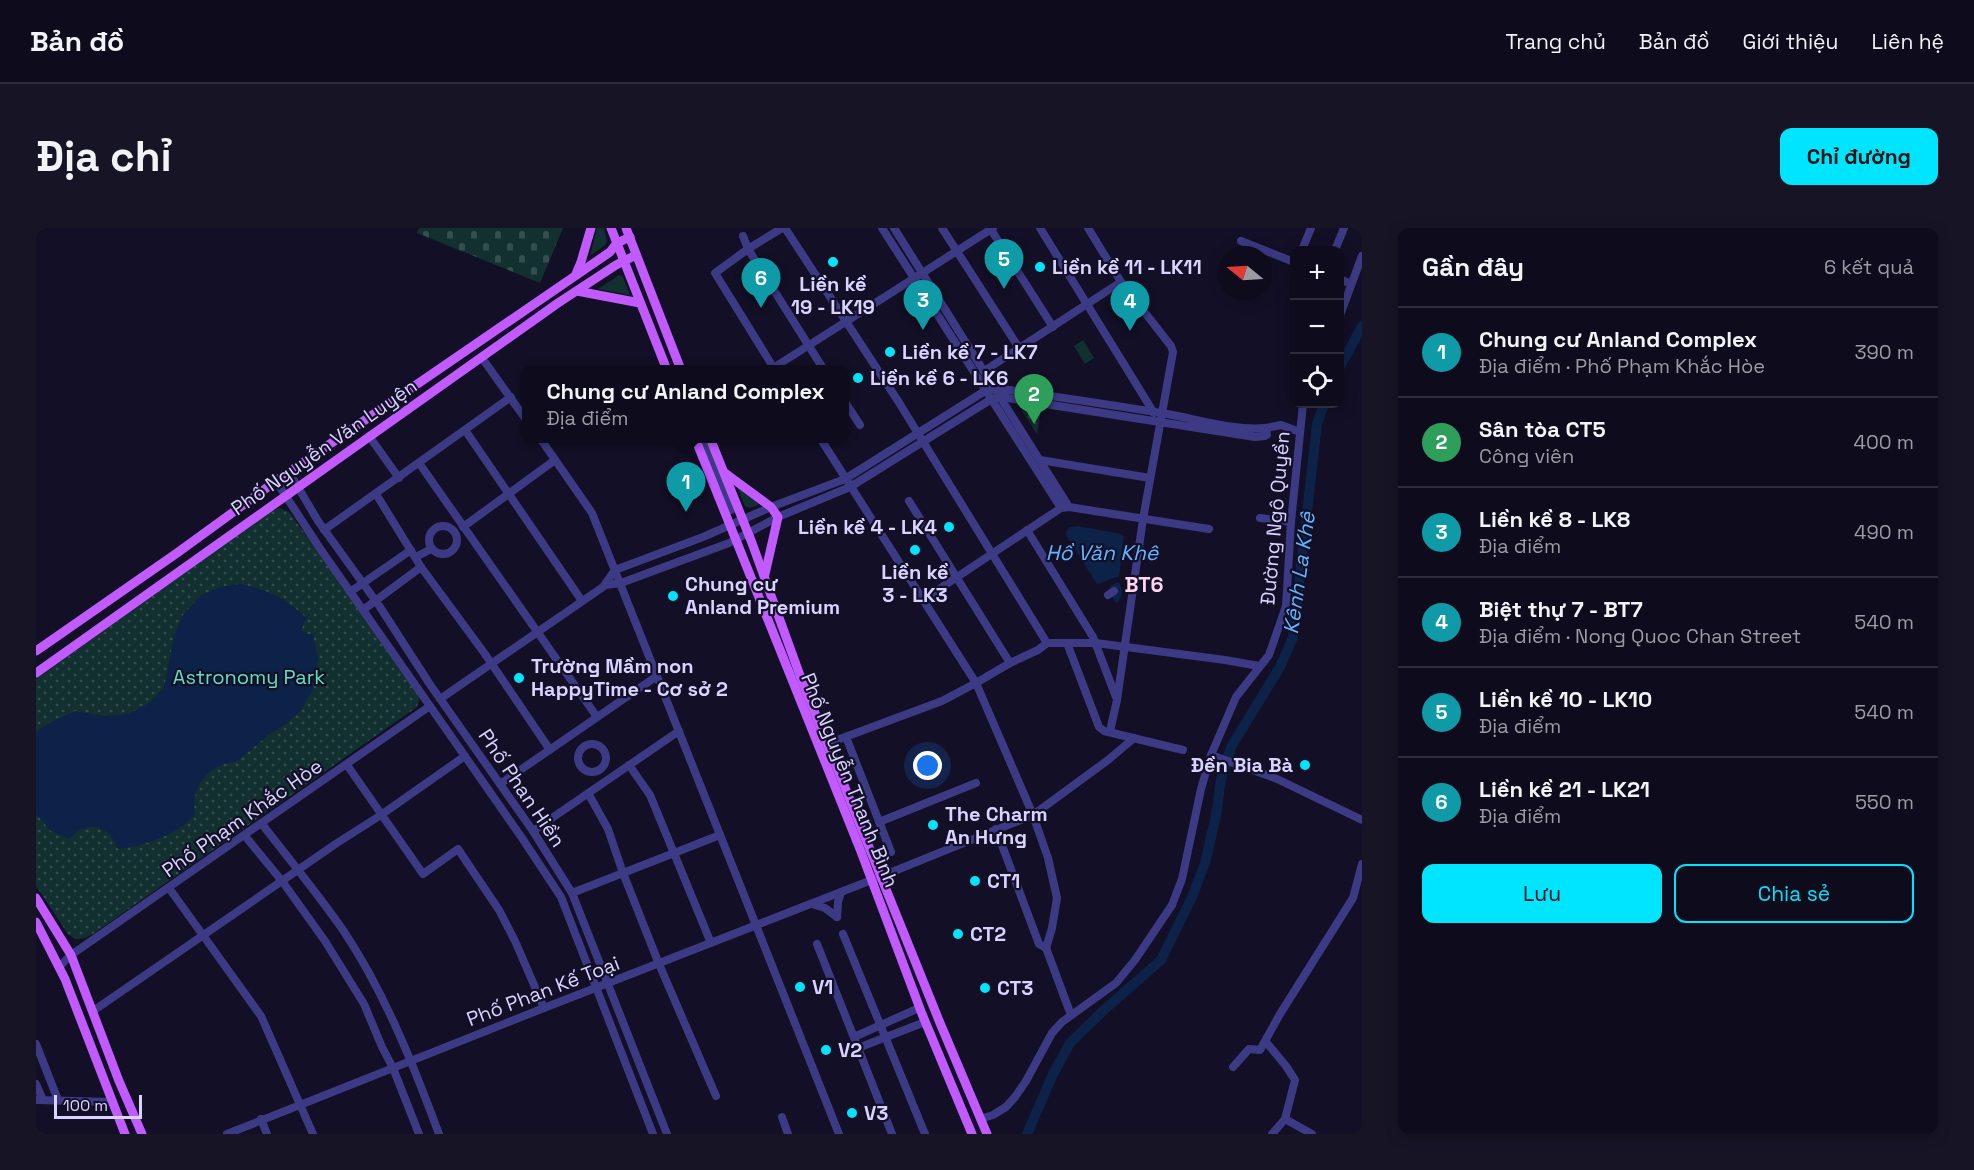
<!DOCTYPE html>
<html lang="vi">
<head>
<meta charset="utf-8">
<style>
	:root { --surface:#0e0b1c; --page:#171425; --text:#f1f3f6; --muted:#9b9ba3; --line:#2e2b3b; --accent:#00e5ff }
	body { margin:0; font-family:"Space Grotesk",sans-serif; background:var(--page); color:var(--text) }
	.controls { position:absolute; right:18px; top:18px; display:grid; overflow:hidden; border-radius:12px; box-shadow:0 3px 15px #0003 }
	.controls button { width:54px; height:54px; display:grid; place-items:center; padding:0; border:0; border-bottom:2px solid var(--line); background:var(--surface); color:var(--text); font:30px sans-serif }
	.compass { position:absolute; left:1182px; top:18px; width:54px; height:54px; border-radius:50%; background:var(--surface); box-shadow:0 3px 15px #0003; rotate:288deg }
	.scale { position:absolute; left:18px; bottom:15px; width:88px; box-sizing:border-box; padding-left:6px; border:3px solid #d9d4ff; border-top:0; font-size:16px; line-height:21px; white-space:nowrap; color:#d9d4ff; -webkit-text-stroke:4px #130f26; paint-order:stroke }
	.you { position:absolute; left:892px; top:538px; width:21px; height:21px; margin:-15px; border:4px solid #fff; border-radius:50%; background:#1a73e8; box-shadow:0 0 0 9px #1a73e833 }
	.badge { display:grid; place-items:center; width:39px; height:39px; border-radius:50%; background:var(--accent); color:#fff; font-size:20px; font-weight:700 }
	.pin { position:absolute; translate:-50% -50px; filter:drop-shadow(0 2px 3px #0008) }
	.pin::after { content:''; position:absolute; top:32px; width:21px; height:18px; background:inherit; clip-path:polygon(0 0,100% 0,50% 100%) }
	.popup { position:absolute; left:486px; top:137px; width:327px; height:78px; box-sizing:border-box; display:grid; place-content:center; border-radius:12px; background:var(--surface); filter:drop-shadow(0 2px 4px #0005); font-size:20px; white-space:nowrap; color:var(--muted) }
	.popup b { font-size:22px; color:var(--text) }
	.popup::after { content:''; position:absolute; left:50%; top:100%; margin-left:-12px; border:12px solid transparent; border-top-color:var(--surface) }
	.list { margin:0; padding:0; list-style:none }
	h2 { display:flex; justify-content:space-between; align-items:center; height:78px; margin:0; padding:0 24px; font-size:26px }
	h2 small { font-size:20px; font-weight:400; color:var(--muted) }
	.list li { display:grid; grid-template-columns:39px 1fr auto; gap:18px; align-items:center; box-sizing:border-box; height:90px; padding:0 24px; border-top:2px solid var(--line) }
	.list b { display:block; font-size:22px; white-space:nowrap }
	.list p { margin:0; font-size:20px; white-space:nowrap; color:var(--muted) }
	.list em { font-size:20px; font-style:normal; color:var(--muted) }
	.actions { display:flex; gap:12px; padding:18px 24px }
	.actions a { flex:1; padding:14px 0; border:2px solid var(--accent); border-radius:12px; text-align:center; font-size:21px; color:var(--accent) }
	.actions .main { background:var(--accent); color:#111 }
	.icon { flex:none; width:33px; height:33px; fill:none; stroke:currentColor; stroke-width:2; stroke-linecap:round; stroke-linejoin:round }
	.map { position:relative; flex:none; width:1326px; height:906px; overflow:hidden; border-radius:12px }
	header { display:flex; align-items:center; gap:36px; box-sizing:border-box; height:84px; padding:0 30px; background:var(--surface); border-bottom:2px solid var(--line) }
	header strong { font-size:28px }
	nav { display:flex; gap:33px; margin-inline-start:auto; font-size:21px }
	.intro { display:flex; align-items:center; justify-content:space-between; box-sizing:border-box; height:144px; padding:0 36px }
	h1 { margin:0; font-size:42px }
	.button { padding:15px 27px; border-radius:12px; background:var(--accent); color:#111; font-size:21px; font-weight:700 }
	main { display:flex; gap:36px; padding:0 36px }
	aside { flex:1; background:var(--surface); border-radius:12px; box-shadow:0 3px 15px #0003 }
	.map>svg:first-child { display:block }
	.green { fill:#12302f }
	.cemetery { fill:url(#cemetery-stones) }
	.park { fill:url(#park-dots) }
	.water { fill:#0c2248 }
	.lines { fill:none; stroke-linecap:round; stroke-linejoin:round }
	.river { stroke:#0c2248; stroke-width:10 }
	.minor { stroke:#3d3a85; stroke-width:8 }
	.major { stroke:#c25bff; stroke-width:9 }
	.poi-dot { fill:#00e5ff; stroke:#130f26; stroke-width:2 }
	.labels { text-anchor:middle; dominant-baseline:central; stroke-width:4.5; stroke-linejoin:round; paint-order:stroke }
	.poi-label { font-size:20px; font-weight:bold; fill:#d9d4ff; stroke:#130f26; text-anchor:start }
	.street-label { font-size:20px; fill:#d9d4ff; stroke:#130f26 }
	.park-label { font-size:20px; fill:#5fe0c0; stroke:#130f26 }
	.water-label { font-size:21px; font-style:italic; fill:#62b6ff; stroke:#130f26 }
	.neighbourhood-label { font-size:21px; font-weight:bold; fill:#ffd6f0; stroke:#130f26 }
</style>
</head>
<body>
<header>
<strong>Bản đồ</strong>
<nav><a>Trang chủ</a><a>Bản đồ</a><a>Giới thiệu</a><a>Liên hệ</a></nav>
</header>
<div class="intro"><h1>Địa chỉ</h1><a class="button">Chỉ đường</a></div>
<main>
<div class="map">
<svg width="1326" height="906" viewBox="0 0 1326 906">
	<defs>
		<pattern id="cemetery-stones" width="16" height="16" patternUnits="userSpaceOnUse" patternTransform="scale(1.5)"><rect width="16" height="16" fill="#12302f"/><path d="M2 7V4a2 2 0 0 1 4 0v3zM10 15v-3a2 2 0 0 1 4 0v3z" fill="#344d4e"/></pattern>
		<pattern id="park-dots" width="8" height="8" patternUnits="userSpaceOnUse" patternTransform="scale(1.5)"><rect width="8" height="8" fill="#12302f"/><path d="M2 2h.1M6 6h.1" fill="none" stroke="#344d4e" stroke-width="1.8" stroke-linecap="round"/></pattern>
	</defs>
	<rect width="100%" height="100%" fill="#130f26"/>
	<!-- green -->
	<g class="green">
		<path d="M561,0H568L571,13L569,17L554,28Z"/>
		<path d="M583,47L587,49L594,67L562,61Z"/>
		<path d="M1047,112L1058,130L1049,136L1038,118Z"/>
		<path d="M701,259L722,275V277L714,280L709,278Z"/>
	</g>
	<!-- cemetery -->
	<path class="cemetery" d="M383,0H527L504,55L381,5Z"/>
	<!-- park -->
	<g class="park">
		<path d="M986,183L1004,187L1001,206Z"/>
		<path d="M243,280L253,284L385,465L381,479L57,706C47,711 41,714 32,706L0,658V451L237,282Z"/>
	</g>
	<!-- water -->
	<g class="water">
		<path d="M1042,298L1085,306L1088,309L1083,349C1075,349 1069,355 1061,356L1030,307V304L1034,299Z"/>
		<path d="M1082,354C1088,360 1087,371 1080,375L1074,365V358Z"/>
		<path d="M203,356C235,362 247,370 271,390L267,396L266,403L270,406H277L282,431L276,463L265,482L252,494L231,508L200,534C173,535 154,559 159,586C141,608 109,617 82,621C73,596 50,591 33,611L15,603L0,586V504L15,494L39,483L69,488L92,486L115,474L128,460L138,408L147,387L165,367L185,359Z"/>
	</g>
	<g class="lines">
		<!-- river -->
		<g class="river">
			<path d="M1304,139L1326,98"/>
			<path d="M991,906L1017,846L1034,815L1068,782L1125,732L1156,669L1169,635L1180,588L1185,551L1195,519L1244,439L1257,409L1281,196L1288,176"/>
		</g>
		<!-- minor -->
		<g class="minor">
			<path d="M749,0L862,173L1011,415"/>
			<path d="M846,0L1025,280"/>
			<path d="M858,0L1033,279"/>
			<path d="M906,0L983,120"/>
			<path d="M954,0L1017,99"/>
			<path d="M1004,0L1118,185"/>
			<path d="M1052,0L1085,54L1135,118L1137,124L1107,291L1081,472L1074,503"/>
			<path d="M707,8L712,21L788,142"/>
			<path d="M1205,13L1258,34"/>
			<path d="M1266,22L1275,0"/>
			<path d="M1299,22L1308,0"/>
			<path d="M1304,51L1315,56"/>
			<path d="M1304,87L1326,28"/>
			<path d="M446,130L491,193"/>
			<path d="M734,142L957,0"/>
			<path d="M739,142L679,45L712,21L746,0"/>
			<path d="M948,143L1085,54"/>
			<path d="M809,174L824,197"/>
			<path d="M1230,200L1245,197L1264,204"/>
			<path d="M429,202L546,373"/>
			<path d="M333,208L363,250"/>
			<path d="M504,210L556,285L803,906"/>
			<path d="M666,210L695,282"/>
			<path d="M784,210L940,455L997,587L1012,630L1021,670L1016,700L1010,720"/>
			<path d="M1004,232L1114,250"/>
			<path d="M383,235L561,489"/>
			<path d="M253,244L282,293L344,379L393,455L497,603L536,665L631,906"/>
			<path d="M240,253L283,319L486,610L525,669L617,906"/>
			<path d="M340,266L385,339L449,426L514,522"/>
			<path d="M873,273L974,435"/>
			<path d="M1224,290L1255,294"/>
			<circle cx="407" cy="312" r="14"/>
			<path d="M427,299L519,232"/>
			<path d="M288,302L475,169"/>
			<path d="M991,302L1057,409L1080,469"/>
			<path d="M380,329L395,321"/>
			<path d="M314,364L375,322"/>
			<path d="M1072,367L1078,363"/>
			<path d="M888,371L1025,280L1033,279L1173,301"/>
			<path d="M327,382L385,339"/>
			<path d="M1031,415L1063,499L1068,503L1147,522"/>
			<path d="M404,471L567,359L579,342L667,309L735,279L809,251L949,163L959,160C1015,168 1070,176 1125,185C1159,190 1195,203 1230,200L1231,207L1229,208L1219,209L965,169L954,172L814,259L742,289L693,315L585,355L570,357"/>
			<path d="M810,509L855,624"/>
			<path d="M793,515L906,473L940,455L974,435L1002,422L1011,415H1060L1189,432L1223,438"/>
			<circle cx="556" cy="530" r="14"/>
			<path d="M1175,527L1239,550L1326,592"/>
			<path d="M311,537L387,646L422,621L463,682L479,713L508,780"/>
			<path d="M593,537L614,567L675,715"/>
			<path d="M464,556L621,448"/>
			<path d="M552,565L572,601L587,645L623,736L680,868"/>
			<path d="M843,594L940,555"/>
			<path d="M226,596C253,631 282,666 307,702C349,765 377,836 403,906"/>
			<path d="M960,601L1003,716L1010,720L1035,787"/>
			<path d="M497,603L643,503"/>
			<path d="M209,608L246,653L289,713L328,776L346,819L357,840L383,906"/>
			<path d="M133,660L225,788L277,906"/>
			<path d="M536,665L684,607"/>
			<path d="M776,676L789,680L801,689"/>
			<path d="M801,689L802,674L805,664"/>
			<path d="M807,706L889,906"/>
			<path d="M781,716L856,906"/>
			<path d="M24,738L35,727L394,478"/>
			<path d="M57,783L301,615L345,587L429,528"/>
			<path d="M818,809L883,780"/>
			<path d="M1230,814L1250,838L1259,852L1249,891L1236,906"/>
			<path d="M0,816L22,872"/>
			<path d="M822,820L889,794"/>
			<path d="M1197,839L1213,821L1224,822L1244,786L1317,670L1326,636"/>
			<path d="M0,856L7,872"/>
			<path d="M0,872L76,874"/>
			<path d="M746,889L752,906"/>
			<path d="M225,891L231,906"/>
			<path d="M944,891L957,887L970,879L979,869L990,853L1016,805L1026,794L1080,755L1099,732L1136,677L1146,651L1165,561L1175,527L1200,469L1233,427L1250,378L1255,294L1267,176"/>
			<path d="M1249,891L1276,906"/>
			<path d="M191,906L508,780L846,648L997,587L1072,532L1098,510"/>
		</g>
		<!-- major -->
		<g class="major">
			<path d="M575,0L631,142"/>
			<path d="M590,0L645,142"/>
			<path d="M540,46L545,34L555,0"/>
			<path d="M541,63L604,75"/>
			<path d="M659,210L824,621L886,786L936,906"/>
			<path d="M674,210L716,315L766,453L904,795L951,906"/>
			<path d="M689,245L735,279L742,289L729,346"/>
			<path d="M0,423L141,325L240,253L574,24L581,15L594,9"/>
			<path d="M0,445L522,75L580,37L600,27"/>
			<path d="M0,670L35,727L83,853L106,906"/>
			<path d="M0,694L29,751L89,906"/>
		</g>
	</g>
	<!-- markers -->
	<g class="poi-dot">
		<circle cx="797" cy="34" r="6"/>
		<circle cx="1004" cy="39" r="6"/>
		<circle cx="854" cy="124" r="6"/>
		<circle cx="822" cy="150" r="6"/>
		<circle cx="913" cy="299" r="6"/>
		<circle cx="879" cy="322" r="6"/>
		<circle cx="637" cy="368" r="6"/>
		<circle cx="483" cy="450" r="6"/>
		<circle cx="1269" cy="537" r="6"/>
		<circle cx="897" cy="597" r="6"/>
		<circle cx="939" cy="653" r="6"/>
		<circle cx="922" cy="706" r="6"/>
		<circle cx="764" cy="759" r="6"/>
		<circle cx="949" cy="760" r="6"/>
		<circle cx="790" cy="822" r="6"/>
		<circle cx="816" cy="885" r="6"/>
	</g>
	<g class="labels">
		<!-- poi labels -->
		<g class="poi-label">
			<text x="1016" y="39">Liền kề 11 - LK11</text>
			<text x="797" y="56" text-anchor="middle">Liền kề<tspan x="797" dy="23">19 - LK19</tspan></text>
			<text x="866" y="124">Liền kề 7 - LK7</text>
			<text x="834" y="150">Liền kề 6 - LK6</text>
			<text x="901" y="299" text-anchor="end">Liền kề 4 - LK4</text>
			<text x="879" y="344" text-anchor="middle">Liền kề<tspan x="879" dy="23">3 - LK3</tspan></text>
			<text x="649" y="356">Chung cư<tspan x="649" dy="23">Anland Premium</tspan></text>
			<text x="495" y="438">Trường Mầm non<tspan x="495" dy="23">HappyTime - Cơ sở 2</tspan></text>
			<text x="1257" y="537" text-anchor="end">Đền Bia Bà</text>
			<text x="909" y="586">The Charm<tspan x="909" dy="23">An Hưng</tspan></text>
			<text x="951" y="653">CT1</text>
			<text x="934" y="706">CT2</text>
			<text x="776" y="759">V1</text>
			<text x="961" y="760">CT3</text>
			<text x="802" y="822">V2</text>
			<text x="828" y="885">V3</text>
		</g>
		<!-- street labels -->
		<g class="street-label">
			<text transform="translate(288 219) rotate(-35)">Phố Nguyễn Văn Luyện</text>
			<text transform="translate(1239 290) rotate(-85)">Đường Ngô Quyền</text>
			<text transform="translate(814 552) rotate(68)">Phố Nguyễn Thanh Bình</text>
			<text transform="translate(486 560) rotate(56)">Phố Phan Hiền</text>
			<text transform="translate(206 590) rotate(-35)">Phố Phạm Khắc Hòe</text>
			<text transform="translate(507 763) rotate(-21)">Phố Phan Kế Toại</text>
		</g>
		<!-- park labels -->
		<g class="park-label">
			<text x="213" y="449">Astronomy Park</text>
		</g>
		<!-- water labels -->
		<g class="water-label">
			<text x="1066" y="324">Hồ Văn Khê</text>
			<text transform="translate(1263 345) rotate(-82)">Kênh La Khê</text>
		</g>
		<!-- neighbourhood labels -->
		<g class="neighbourhood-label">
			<text x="1108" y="356">BT6</text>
		</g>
	</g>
</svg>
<div class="controls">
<button>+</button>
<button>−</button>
<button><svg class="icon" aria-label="locate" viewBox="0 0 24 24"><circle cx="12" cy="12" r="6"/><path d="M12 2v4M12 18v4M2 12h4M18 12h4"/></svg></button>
</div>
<svg class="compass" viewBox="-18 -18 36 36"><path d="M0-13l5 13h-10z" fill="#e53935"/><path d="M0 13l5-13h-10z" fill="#9b9ba3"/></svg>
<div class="scale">100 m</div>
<div class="you"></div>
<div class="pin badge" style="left:650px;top:284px;background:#0f9aa8">1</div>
<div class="popup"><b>Chung cư Anland Complex</b>Địa điểm</div>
<div class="pin badge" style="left:998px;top:196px;background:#2e9e5b">2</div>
<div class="pin badge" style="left:887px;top:102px;background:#0f9aa8">3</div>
<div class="pin badge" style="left:1094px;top:103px;background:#0f9aa8">4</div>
<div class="pin badge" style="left:968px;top:61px;background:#0f9aa8">5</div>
<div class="pin badge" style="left:725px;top:80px;background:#0f9aa8">6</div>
</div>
<aside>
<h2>Gần đây<small>6 kết quả</small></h2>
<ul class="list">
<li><span class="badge" style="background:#0f9aa8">1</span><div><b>Chung cư Anland Complex</b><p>Địa điểm · Phố Phạm Khắc Hòe</p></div><em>390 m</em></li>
<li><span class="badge" style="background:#2e9e5b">2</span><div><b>Sân tòa CT5</b><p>Công viên</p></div><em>400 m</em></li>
<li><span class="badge" style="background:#0f9aa8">3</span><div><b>Liền kề 8 - LK8</b><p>Địa điểm</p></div><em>490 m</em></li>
<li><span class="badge" style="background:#0f9aa8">4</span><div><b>Biệt thự 7 - BT7</b><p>Địa điểm · Nong Quoc Chan Street</p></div><em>540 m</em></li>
<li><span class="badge" style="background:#0f9aa8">5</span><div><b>Liền kề 10 - LK10</b><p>Địa điểm</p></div><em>540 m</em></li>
<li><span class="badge" style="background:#0f9aa8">6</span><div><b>Liền kề 21 - LK21</b><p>Địa điểm</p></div><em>550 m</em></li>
</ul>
<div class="actions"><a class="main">Lưu</a><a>Chia sẻ</a></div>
</aside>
</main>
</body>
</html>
